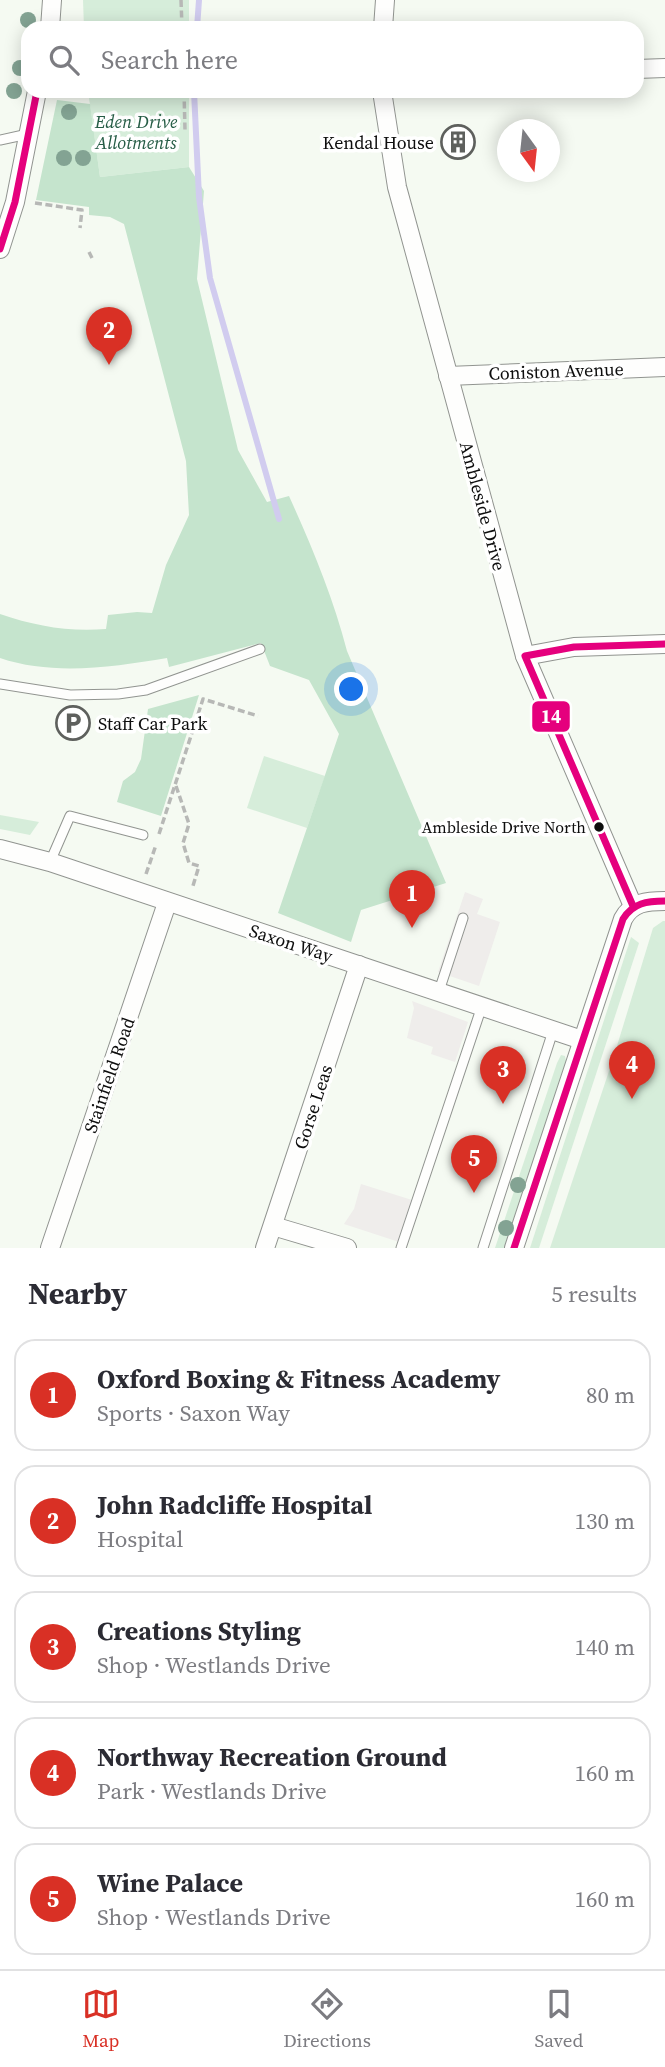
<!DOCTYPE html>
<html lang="en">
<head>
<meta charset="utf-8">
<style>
	:root { --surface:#fff; --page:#f2f2f3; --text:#2b2b33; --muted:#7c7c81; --line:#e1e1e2; --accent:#d93025 }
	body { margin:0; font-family:"Source Serif 4",serif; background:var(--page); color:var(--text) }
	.compass { position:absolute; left:497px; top:119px; width:63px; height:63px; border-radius:50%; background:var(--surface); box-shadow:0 4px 18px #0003; rotate:165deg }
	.you { position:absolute; left:352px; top:690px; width:24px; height:24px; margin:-18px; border:5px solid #fff; border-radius:50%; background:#1a73e8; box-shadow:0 0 0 10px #1a73e833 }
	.badge { display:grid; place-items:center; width:46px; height:46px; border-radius:50%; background:var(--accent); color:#fff; font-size:23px; font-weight:700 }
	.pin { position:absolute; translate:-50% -58px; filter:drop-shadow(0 2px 4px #0008) }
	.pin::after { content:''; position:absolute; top:37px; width:24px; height:21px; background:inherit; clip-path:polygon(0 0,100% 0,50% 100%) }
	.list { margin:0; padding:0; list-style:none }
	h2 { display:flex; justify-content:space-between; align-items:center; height:91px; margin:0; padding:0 28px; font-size:30px }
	h2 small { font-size:23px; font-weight:400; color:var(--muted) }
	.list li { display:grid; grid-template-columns:46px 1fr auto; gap:21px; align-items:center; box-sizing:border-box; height:112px; margin:0 14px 14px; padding:0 14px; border:2px solid var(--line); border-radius:21px }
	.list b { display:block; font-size:26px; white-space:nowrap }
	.list p { margin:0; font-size:23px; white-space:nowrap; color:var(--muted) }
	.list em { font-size:23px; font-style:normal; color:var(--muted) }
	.icon { flex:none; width:38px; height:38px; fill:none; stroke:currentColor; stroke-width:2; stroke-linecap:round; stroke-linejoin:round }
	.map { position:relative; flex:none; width:665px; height:1248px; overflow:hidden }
	.search { position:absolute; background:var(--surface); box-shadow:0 4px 18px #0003; left:21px; right:21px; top:21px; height:77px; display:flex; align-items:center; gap:18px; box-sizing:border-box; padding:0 24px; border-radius:21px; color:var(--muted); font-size:26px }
	.sheet { height:721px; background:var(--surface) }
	nav { display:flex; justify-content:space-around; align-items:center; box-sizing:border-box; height:98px; border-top:2px solid var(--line); background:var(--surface); font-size:19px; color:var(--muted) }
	nav a { display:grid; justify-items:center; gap:4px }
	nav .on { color:var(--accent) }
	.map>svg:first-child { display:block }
	.industrial { fill:#efedeb }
	.green { fill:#d6edda }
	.forest { fill:#c5e4cd }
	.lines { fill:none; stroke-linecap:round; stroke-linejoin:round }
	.stream { stroke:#d1ccef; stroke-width:6 }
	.lane-casing { stroke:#919490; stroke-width:11 }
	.street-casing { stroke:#919490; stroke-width:20 }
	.path { stroke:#b7b8b6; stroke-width:3.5; stroke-dasharray:7 3.5; stroke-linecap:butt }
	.lane { stroke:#fefefd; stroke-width:9 }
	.street { stroke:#fefefd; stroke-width:18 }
	.bus-1-casing { stroke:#fff; stroke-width:12 }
	.bus-1 { stroke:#e5007d; stroke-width:7 }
	.tree { fill:#83a393 }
	.bus-dot { fill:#0d0d0d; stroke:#fff; stroke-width:2.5 }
	.labels { text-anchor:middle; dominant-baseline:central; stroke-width:7; stroke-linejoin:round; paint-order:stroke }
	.bus-label { font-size:16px; fill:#0d0d0d; stroke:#fff; text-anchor:end }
	.park-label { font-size:18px; font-style:italic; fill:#255c45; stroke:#fff }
	.poi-label { font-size:18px; fill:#0d0d0d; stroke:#fff; text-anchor:end }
	.street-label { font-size:18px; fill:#0d0d0d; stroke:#fff }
	.line-badge { stroke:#fff; stroke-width:2.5 }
	.badge-label { font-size:19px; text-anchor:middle; font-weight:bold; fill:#fff }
</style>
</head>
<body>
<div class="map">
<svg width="665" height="1248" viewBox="0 0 665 1248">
	<rect width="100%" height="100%" fill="#f5faf2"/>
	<!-- industrial -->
	<g class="industrial">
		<path d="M465,892L483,899L477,914L500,922L479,986L438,972Z"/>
		<path d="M412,1001L468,1022L455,1062L431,1054L433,1047L407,1038L414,1008Z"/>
		<path d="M361,1184L412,1200L399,1242L344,1224L354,1209Z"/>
	</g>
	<!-- green -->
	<g class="green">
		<path d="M83,0H189V28H84Z"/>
		<path d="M88,91H189V167L100,177Z"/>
		<path d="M264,756L325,776L307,828L247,808Z"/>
		<path d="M0,815L39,822L30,835L0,829Z"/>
		<path d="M663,921H665V1248H550L613,1059L653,928Z"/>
		<path d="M631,937L639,943L539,1248H530Z"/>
		<path d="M561,1055L565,1056L566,1061L504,1248H495L557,1063Z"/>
	</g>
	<!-- forest -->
	<g class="forest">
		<path d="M57,100L90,104L100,177L189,167L204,191L197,279L238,450L267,502L289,496C312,547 333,597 347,651L446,883L361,910L351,942L278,913L339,734L309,680L270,666L261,643L169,667L167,658C113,667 53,676 0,658V614C35,626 68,632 106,629L108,615L137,612L152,613L166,565L189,515L186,461L124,224L110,217L89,215V207L36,200Z"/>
		<path d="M199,695L161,816L117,802L123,781L135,772L141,759L148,709Z"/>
	</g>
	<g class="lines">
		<!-- stream -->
		<g class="stream">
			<path d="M197,28L199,0"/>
			<path d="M194,91L199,197L210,278L279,519"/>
		</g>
		<!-- lane casing -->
		<g class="lane-casing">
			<g id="lane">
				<path d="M0,140L28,134"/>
				<path d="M0,684L70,695L118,694L146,690L260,649"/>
				<path d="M50,862L70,816L143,835"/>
				<path d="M439,991L463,918"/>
				<path d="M401,1248L482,1006"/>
				<path d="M483,1248L553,1031"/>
			</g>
		</g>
		<!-- street casing -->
		<g class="street-casing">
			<g id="street">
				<path d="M50,28L52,0"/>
				<path d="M383,28L385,0"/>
				<path d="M637,69L665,68"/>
				<path d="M382,91L397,187L525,656L633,906"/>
				<path d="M0,249L15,202L37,91"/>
				<path d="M448,376L665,367"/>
				<path d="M525,656L574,647L665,644"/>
				<path d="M0,849L50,862L582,1040"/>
				<path d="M273,1226L347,1248"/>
				<path d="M50,1248L167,903"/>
				<path d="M265,1248L359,965"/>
				<path d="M514,1248L623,919C632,902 647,901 665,901"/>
			</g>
		</g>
		<!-- path -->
		<g class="path">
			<path d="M181,0L182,28"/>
			<path d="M184,91L185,130"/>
			<path d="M35,203L82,210L80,228"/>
			<path d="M89,252L92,258"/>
			<path d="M176,786L189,824L183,843L189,863L199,866L192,889"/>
			<path d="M159,834L203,699L258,716"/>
			<path d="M146,874L156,845"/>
		</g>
		<!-- lane -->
		<use href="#lane" class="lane"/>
		<!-- street -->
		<use href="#street" class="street"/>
		<!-- bus-1 casing -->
		<g class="bus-1-casing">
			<g id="bus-1">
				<path d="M0,249L15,202L37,91"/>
				<path d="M633,906L525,656L574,647L665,644"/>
				<path d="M514,1248L623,919C633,903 647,901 665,901"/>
			</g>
		</g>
		<!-- bus-1 -->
		<use href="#bus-1" class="bus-1"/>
	</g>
	<!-- trees -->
	<g class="tree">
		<circle cx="28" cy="20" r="8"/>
		<circle cx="20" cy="68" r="8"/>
		<circle cx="14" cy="91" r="8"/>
		<circle cx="69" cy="112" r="8"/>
		<circle cx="64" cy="158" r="8"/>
		<circle cx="83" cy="158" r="8"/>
		<circle cx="518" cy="1185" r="8"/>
		<circle cx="506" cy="1228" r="8"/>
	</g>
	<!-- icons -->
	<defs>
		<g id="building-ring" transform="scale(1.75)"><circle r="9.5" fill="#fff" stroke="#5e605d" stroke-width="1.5"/><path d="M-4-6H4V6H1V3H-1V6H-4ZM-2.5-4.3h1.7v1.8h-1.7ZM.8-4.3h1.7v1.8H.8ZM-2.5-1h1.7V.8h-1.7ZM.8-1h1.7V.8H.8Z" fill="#5e605d"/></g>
		<g id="parking-ring" transform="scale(1.75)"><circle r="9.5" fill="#fff" stroke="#5e605d" stroke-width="1.5"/><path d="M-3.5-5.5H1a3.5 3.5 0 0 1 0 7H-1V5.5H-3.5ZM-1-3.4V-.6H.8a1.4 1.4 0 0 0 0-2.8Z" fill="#5e605d"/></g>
	</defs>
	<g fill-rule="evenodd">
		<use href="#building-ring" x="458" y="142"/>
		<use href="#parking-ring" x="73" y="723"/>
	</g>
	<!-- markers -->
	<circle class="bus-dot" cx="599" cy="827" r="6"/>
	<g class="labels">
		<!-- bus labels -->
		<g class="bus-label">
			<text x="586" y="827">Ambleside Drive North</text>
		</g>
		<!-- park labels -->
		<g class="park-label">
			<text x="136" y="121">Eden Drive<tspan x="136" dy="21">Allotments</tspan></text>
		</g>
		<!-- poi labels -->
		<g class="poi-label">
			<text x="434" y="142">Kendal House</text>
			<text x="98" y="723" text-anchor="start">Staff Car Park</text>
		</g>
		<!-- street labels -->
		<g class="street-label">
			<text transform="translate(556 371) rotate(-2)">Coniston Avenue</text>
			<text transform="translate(483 506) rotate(75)">Ambleside Drive</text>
			<text transform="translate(291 943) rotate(18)">Saxon Way</text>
			<text transform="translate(109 1075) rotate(-71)">Stainfield Road</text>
			<text transform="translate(313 1107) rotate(-72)">Gorse Leas</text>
		</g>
	</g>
	<rect class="line-badge" x="531" y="700" width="40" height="33" rx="7" fill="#e5007d"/>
	<g class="badge-label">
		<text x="551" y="723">14</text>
	</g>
</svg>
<svg class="compass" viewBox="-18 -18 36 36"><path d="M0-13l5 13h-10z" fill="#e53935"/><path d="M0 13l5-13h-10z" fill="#7c7c81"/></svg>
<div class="you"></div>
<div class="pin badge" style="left:412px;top:928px">1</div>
<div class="pin badge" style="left:109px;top:365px">2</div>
<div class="pin badge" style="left:503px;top:1104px">3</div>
<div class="pin badge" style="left:632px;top:1099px">4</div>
<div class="pin badge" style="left:474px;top:1193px">5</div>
<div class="search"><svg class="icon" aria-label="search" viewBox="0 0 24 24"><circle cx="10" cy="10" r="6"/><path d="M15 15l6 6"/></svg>Search here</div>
</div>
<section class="sheet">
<h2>Nearby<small>5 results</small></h2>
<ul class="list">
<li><span class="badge">1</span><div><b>Oxford Boxing &amp; Fitness Academy</b><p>Sports · Saxon Way</p></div><em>80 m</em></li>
<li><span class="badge">2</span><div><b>John Radcliffe Hospital</b><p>Hospital</p></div><em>130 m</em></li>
<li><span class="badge">3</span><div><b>Creations Styling</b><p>Shop · Westlands Drive</p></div><em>140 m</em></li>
<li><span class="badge">4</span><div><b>Northway Recreation Ground</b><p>Park · Westlands Drive</p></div><em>160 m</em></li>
<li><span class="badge">5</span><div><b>Wine Palace</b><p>Shop · Westlands Drive</p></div><em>160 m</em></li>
</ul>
</section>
<nav>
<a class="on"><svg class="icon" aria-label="map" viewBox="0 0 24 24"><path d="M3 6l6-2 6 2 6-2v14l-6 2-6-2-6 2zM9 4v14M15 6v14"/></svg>Map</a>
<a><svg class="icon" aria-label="directions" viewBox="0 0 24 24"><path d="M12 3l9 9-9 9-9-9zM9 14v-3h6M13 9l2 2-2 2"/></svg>Directions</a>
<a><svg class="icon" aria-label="saved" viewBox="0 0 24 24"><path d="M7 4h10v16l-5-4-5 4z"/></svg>Saved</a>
</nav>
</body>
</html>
